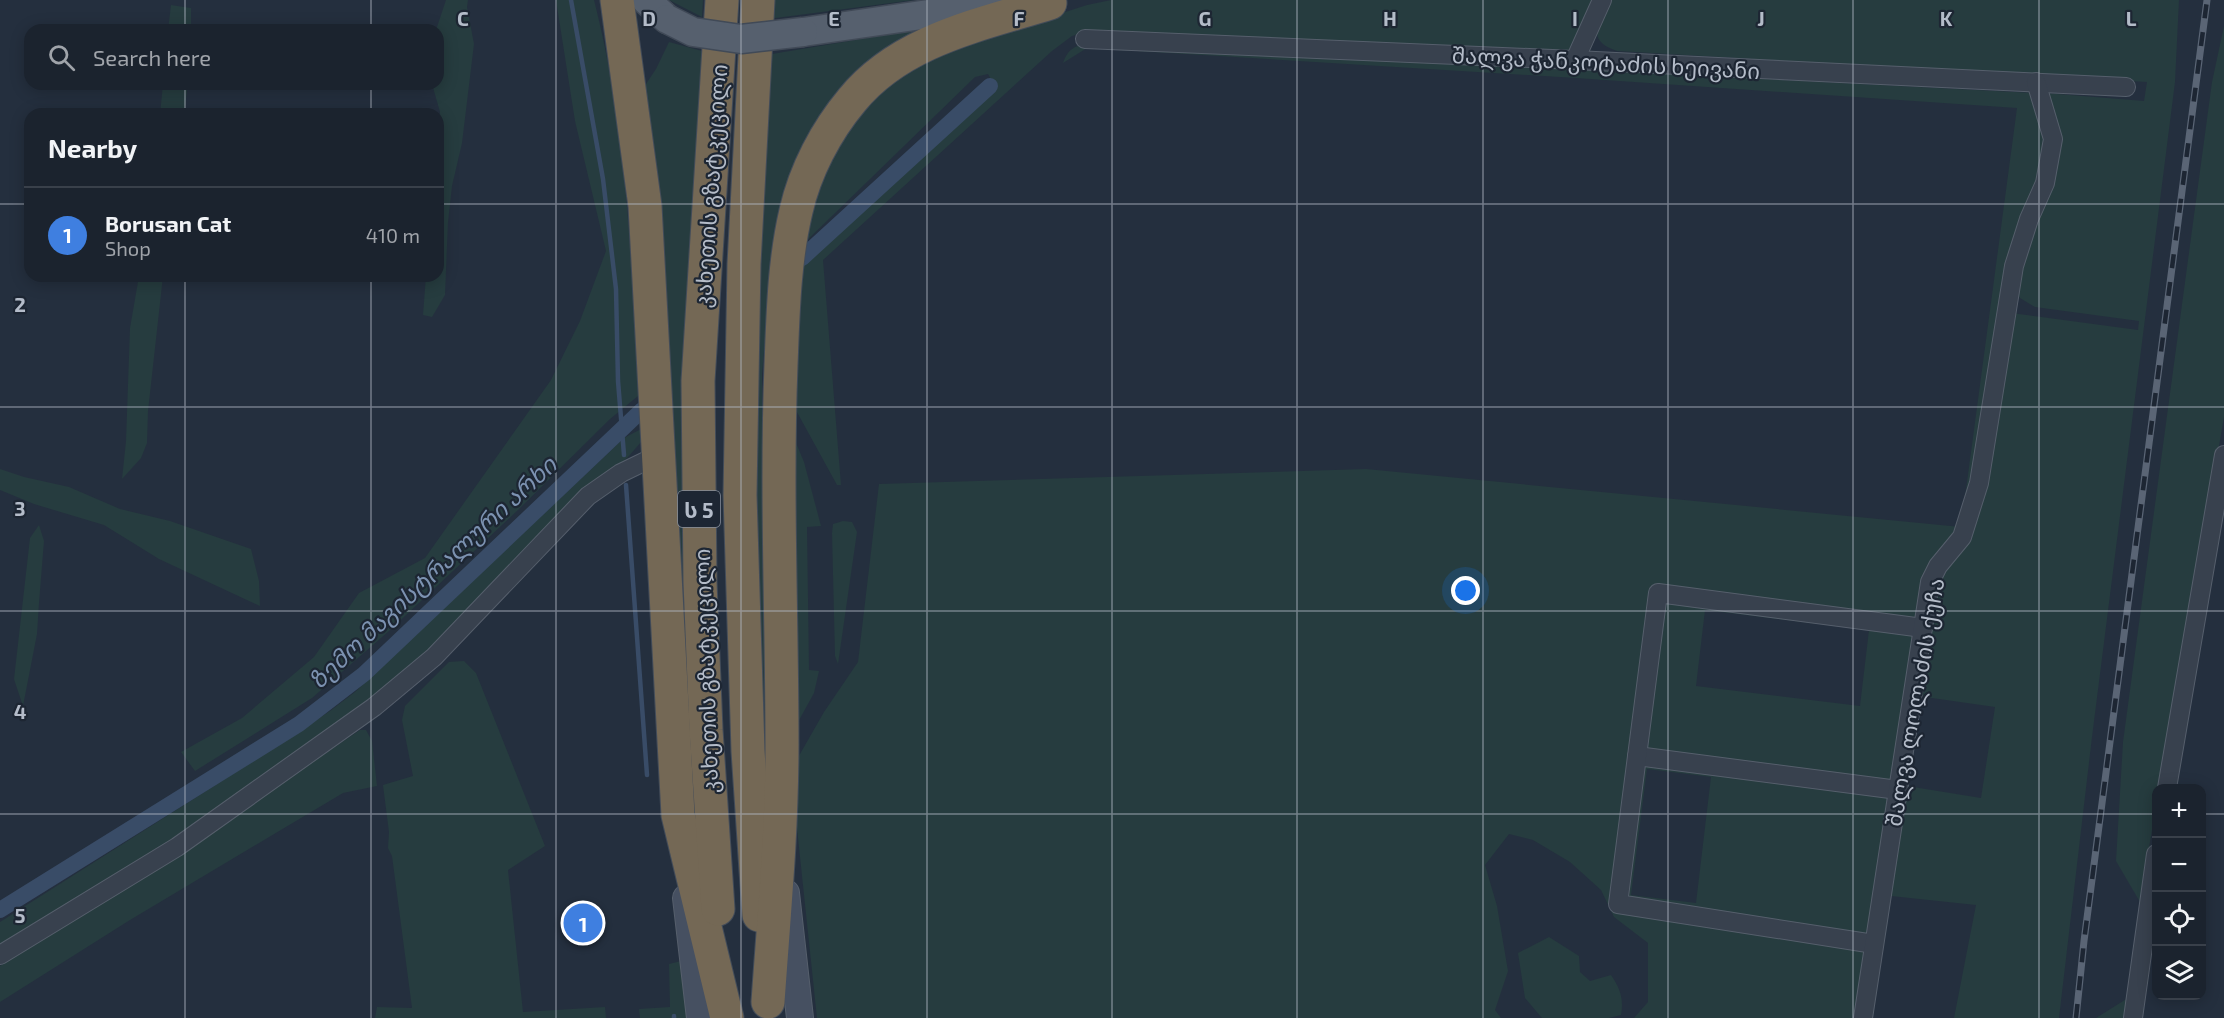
<!DOCTYPE html>
<html lang="en">
<head>
<meta charset="utf-8">
<style>
	:root { --surface:#1b232e; --page:#242b36; --text:#f1f3f6; --muted:#a0a4aa; --line:#39404a; --accent:#8ab4f8 }
	body { margin:0; font-family:"Exo 2","Noto Sans Georgian",sans-serif; background:var(--page); color:var(--text) }
	.controls { position:absolute; right:18px; bottom:18px; display:grid; overflow:hidden; border-radius:12px; box-shadow:0 3px 15px #0003 }
	.controls button { width:54px; height:54px; display:grid; place-items:center; padding:0; border:0; border-bottom:2px solid var(--line); background:var(--surface); color:var(--text); font:30px sans-serif }
	.you { position:absolute; left:1466px; top:591px; width:21px; height:21px; margin:-15px; border:4px solid #fff; border-radius:50%; background:#1a73e8; box-shadow:0 0 0 9px #1a73e833 }
	.badge { display:grid; place-items:center; width:39px; height:39px; border-radius:50%; background:var(--accent); color:#fff; font-size:20px; font-weight:700 }
	.pin { position:absolute; translate:-50% -50%; border:3px solid #fff; box-shadow:0 2px 6px #0006 }
	.list { margin:0; padding:0; list-style:none }
	h2 { display:flex; justify-content:space-between; align-items:center; height:78px; margin:0; padding:0 24px; font-size:26px }
	h2 small { font-size:20px; font-weight:400; color:var(--muted) }
	.list li { display:grid; grid-template-columns:39px 1fr auto; gap:18px; align-items:center; box-sizing:border-box; height:96px; padding:0 24px; border-top:2px solid var(--line) }
	.list b { display:block; font-size:22px; white-space:nowrap }
	.list p { margin:0; font-size:20px; white-space:nowrap; color:var(--muted) }
	.list em { font-size:20px; font-style:normal; color:var(--muted) }
	.icon { flex:none; width:33px; height:33px; fill:none; stroke:currentColor; stroke-width:2; stroke-linecap:round; stroke-linejoin:round }
	.map { position:relative; flex:none; width:2224px; height:1018px; overflow:hidden }
	.search { position:absolute; background:var(--surface); box-shadow:0 3px 15px #0003; left:24px; top:24px; width:420px; height:66px; display:flex; align-items:center; gap:15px; box-sizing:border-box; padding:0 21px; border-radius:18px; color:var(--muted); font-size:22px }
	.panel { position:absolute; background:var(--surface); box-shadow:0 3px 15px #0003; left:24px; top:108px; width:420px; height:174px; border-radius:18px }
	.map>svg:first-child { display:block }
	.green { fill:#263c3f; fill-rule:evenodd }
	.lines { fill:none; stroke-linecap:round; stroke-linejoin:round }
	.stream { stroke:#394c67; stroke-width:4.5 }
	.canal { stroke:#394c67; stroke-width:16 }
	.street-casing { stroke:#565f6c; stroke-width:20 }
	.secondary-casing { stroke:#565f6c; stroke-width:28 }
	.primary-casing { stroke:#414a57; stroke-width:31 }
	.highway-casing { stroke:#434c59; stroke-width:35 }
	.street { stroke:#38414e; stroke-width:18 }
	.secondary { stroke:#465061; stroke-width:26 }
	.primary { stroke:#56606e; stroke-width:28 }
	.highway { stroke:#746855; stroke-width:33 }
	.rail-casing { stroke:#5a6575; stroke-width:7 }
	.rail { stroke:#1d2633; stroke-width:4.5; stroke-dasharray:14; stroke-linecap:butt }
	.primary-bridge-casing { stroke:#414a57; stroke-width:31; stroke-linecap:butt }
	.primary-bridge { stroke:#56606e; stroke-width:28 }
	.grid { fill:none; stroke:#b4bcc9; stroke-width:1.5; stroke-opacity:0.55 }
	.labels { text-anchor:middle; dominant-baseline:central; stroke-width:4.5; stroke-linejoin:round; paint-order:stroke }
	.shield { fill:#1d2633; stroke:#878f9c; stroke-width:1.5 }
	.shield-label { font-size:21px; font-weight:bold; fill:#b4bcc9 }
	.street-label { font-size:22px; fill:#b4bcc9; stroke:#1d2633 }
	.water-label { font-size:24px; font-style:italic; fill:#7c92b1; stroke:#1d2633 }
	.grid-label { font-size:20px; text-anchor:middle; font-weight:bold; fill:#b4bcc9; stroke:#1d2633; stroke-width:4.5; stroke-linejoin:round; paint-order:stroke }
</style>
</head>
<body>
<div class="map">
<svg width="2224" height="1018" viewBox="0 0 2224 1018">
	<rect width="100%" height="100%" fill="#242f3e"/>
	<!-- green -->
	<g class="green">
		<path d="M446,0H468L467,7L474,44L462,143L452,186L448,222L445,295L432,317L423,315L426,276H438V127L440,112L432,84H438V30H436Z"/>
		<path d="M556,0H594C627,129 632,263 638,396L610,419L518,510L389,631L312,698L195,771L181,752L242,718L314,657L359,593L425,558L551,380L580,321L606,251L575,121Z"/>
		<path d="M669,0H703L702,17Z"/>
		<path d="M769,0H914L768,19Z"/>
		<path d="M1111,0H1592L1571,50L1087,31L1072,36L1052,51L823,260L841,485H837L792,403L797,271L995,86L988,74L975,77L798,249L821,165L870,99L929,56L1087,5Z"/>
		<path d="M1612,0H2179L2175,82L2092,737L2059,1018H1954L1976,905L1891,896L1907,786L1981,798L1995,707L1918,696L1933,583L1964,543L2011,313L2138,330L2139,321L2035,307L2020,298L2016,291L2019,266L2048,184L2045,93L2144,101L2147,82L1617,51C1584,40 1599,22 1612,0Z"/>
		<path d="M171,5L191,8V30H168Z"/>
		<path d="M2224,26V417L2160,788H2156V806L2140,902L2116,861L2123,742L2212,82Z"/>
		<path d="M921,29L869,66L772,260L762,374L765,730L757,729L750,370L766,55Z"/>
		<path d="M669,42L702,51L683,393L691,764L642,90L656,69Z"/>
		<path d="M1089,44L2036,93L2045,122L2047,147L2041,182L2023,222L2012,261L1974,479L1961,532L1936,562L1931,572L1926,584L1920,625L1656,591L1615,908L1869,947L1858,1018H1634L1648,1002V943L1614,917L1601,890L1570,862L1533,840L1509,834L1485,865L1497,906L1508,971L1495,1010L1501,1018H817L796,819L792,768L824,712L858,662L879,484L1366,469L1961,527L2017,108L1576,78L1087,48L1063,63C1068,49 1075,45 1089,44Z"/>
		<path d="M163,84H188L184,114H160Z"/>
		<path d="M139,276H163L148,411L147,443L141,458L122,479L126,441L130,328Z"/>
		<path d="M786,419L804,462L821,526L807,527L809,670L819,671L814,693L792,733Z"/>
		<path d="M643,428L642,441L628,457L599,483L462,620L392,686L163,846L0,948V922L291,737L330,711L355,692L624,438Z"/>
		<path d="M0,469L24,477L69,487L120,509L170,521L251,549L259,581L260,606L159,559L104,525L34,504L0,490Z"/>
		<path d="M843,521L852,522L857,532L838,664L835,656L832,533L833,524Z"/>
		<path d="M39,525L44,541L39,603L37,634L23,706L14,679L30,538Z"/>
		<path d="M1663,598L1916,631L1894,786L1644,752ZM1705,610L1869,630L1860,706L1696,686Z"/>
		<path d="M464,661L476,673L545,846L508,870L523,1012L605,1007L606,1018H375L377,1007L412,1008L392,856L388,848L389,832L383,785L413,776L402,720L405,706L449,662Z"/>
		<path d="M360,730H366L372,741L377,786L343,793L130,920L0,1002V966L188,846Z"/>
		<path d="M1642,760L1895,792L1870,940L1624,900ZM1647,769L1711,777L1696,903L1631,895Z"/>
		<path d="M1549,937L1579,956L1580,972L1590,981L1611,975C1620,988 1624,999 1621,1015L1609,1018H1542L1525,998L1518,953Z"/>
		<path d="M681,961L688,1018H640L639,1009L670,1007L669,964Z"/>
		<path d="M2128,998L2123,1018H2096Z"/>
	</g>
	<g class="lines">
		<!-- stream -->
		<g class="stream">
			<path d="M571,0L603,179L616,289L618,381L624,455"/>
			<path d="M626,485L647,775"/>
			<path d="M674,1016V1018"/>
		</g>
		<!-- canal -->
		<g class="canal">
			<path d="M802,258L990,86"/>
			<path d="M0,910L299,724L364,674L642,410"/>
		</g>
		<!-- street casing -->
		<g class="street-casing">
			<g id="street">
				<path d="M1085,39L1575,60L2126,87"/>
				<path d="M1575,60L1602,0"/>
				<path d="M1637,756L1898,790"/>
				<path d="M2167,788L2224,455"/>
				<path d="M1874,944L1618,904L1658,593L1923,628"/>
				<path d="M0,955L177,847L374,707L434,657L588,496L621,473L658,455"/>
				<path d="M1863,1018L1930,582L1938,566L1962,537L1979,483L2014,266L2029,219L2045,183L2053,139L2036,82"/>
				<path d="M2133,1018L2156,854"/>
			</g>
		</g>
		<!-- secondary casing -->
		<g class="secondary-casing">
			<g id="secondary">
				<path d="M786,893L800,1018"/>
				<path d="M686,898L700,1018"/>
			</g>
		</g>
		<!-- primary casing -->
		<g class="primary-casing">
			<g id="primary">
				<path d="M646,0L667,19"/>
				<path d="M803,32L950,11L1012,6"/>
			</g>
		</g>
		<!-- highway casing -->
		<g class="highway-casing">
			<g id="highway">
				<path d="M617,0L645,206L678,815L727,1018"/>
				<path d="M758,0L744,264L740,495L748,751L759,915"/>
				<path d="M718,909L706,730L700,582L698,381L722,0"/>
				<path d="M768,1002C774,916 782,831 782,744C782,618 776,492 781,365C783,314 784,262 796,211C805,171 826,131 852,100C901,40 980,25 1050,3"/>
			</g>
		</g>
		<!-- street -->
		<use href="#street" class="street"/>
		<!-- secondary -->
		<use href="#secondary" class="secondary"/>
		<!-- primary -->
		<use href="#primary" class="primary"/>
		<!-- highway -->
		<use href="#highway" class="highway"/>
		<!-- rail casing -->
		<g class="rail-casing">
			<path id="rail" d="M2076,1018L2084,941L2207,0"/>
		</g>
		<!-- rail -->
		<use href="#rail" class="rail"/>
		<!-- primary-bridge casing -->
		<g class="primary-bridge-casing">
			<path id="primary-bridge" d="M667,19L693,32L741,39L803,32"/>
		</g>
		<!-- primary-bridge -->
		<use href="#primary-bridge" class="primary-bridge"/>
	</g>
	<!-- grid -->
	<path class="grid" d="M185,0V30M371,0V30M556,0V1018M741,0V1018M927,0V1018M1112,0V1018M1297,0V1018M1483,0V1018M1668,0V1018M1853,0V1018M2039,0V1018M185,84V114M371,84V114M0,204H30M438,204H2224M185,276V1018M371,276V1018M0,407H2224M0,611H2224M0,814H2156M2202,814H2224"/>
	<g class="labels">
		<!-- shield labels -->
		<rect class="shield" x="678" y="491" width="42" height="36" rx="4.5"/>
		<g class="shield-label">
			<text x="699" y="509">ს 5</text>
		</g>
		<!-- street labels -->
		<g class="street-label">
			<text transform="translate(1606 62) rotate(3)">შალვა ჭანკოტაძის ხეივანი</text>
			<text transform="translate(710 186) rotate(-86)">კახეთის გზატკეცილი</text>
			<text transform="translate(705 671) rotate(-92)">კახეთის გზატკეცილი</text>
			<text transform="translate(1914 702) rotate(-80)">შალვა ლოლაძის ქუჩა</text>
		</g>
		<!-- water labels -->
		<g class="water-label">
			<text transform="translate(432 572) rotate(-43)">ზემო მაგისტრალური არხი</text>
		</g>
	</g>
	<g class="grid-label">
		<text x="463" y="26">C</text>
		<text x="649" y="26">D</text>
		<text x="834" y="26">E</text>
		<text x="1019" y="26">F</text>
		<text x="1205" y="26">G</text>
		<text x="1390" y="26">H</text>
		<text x="1575" y="26">I</text>
		<text x="1761" y="26">J</text>
		<text x="1946" y="26">K</text>
		<text x="2131" y="26">L</text>
		<text x="20" y="312">2</text>
		<text x="20" y="516">3</text>
		<text x="20" y="719">4</text>
		<text x="20" y="923">5</text>
	</g>
</svg>
<div class="controls">
<button>+</button>
<button>−</button>
<button><svg class="icon" aria-label="locate" viewBox="0 0 24 24"><circle cx="12" cy="12" r="6"/><path d="M12 2v4M12 18v4M2 12h4M18 12h4"/></svg></button>
<button><svg class="icon" aria-label="layers" viewBox="0 0 24 24"><path d="M12 4l9 5-9 5-9-5zM3 14l9 5 9-5"/></svg></button>
</div>
<div class="you"></div>
<div class="pin badge" style="left:583px;top:923px;background:#3f7fe0">1</div>
<div class="search"><svg class="icon" aria-label="search" viewBox="0 0 24 24"><circle cx="10" cy="10" r="6"/><path d="M15 15l6 6"/></svg>Search here</div>
<section class="panel">
<h2>Nearby<small></small></h2>
<ul class="list">
<li><span class="badge" style="background:#3f7fe0">1</span><div><b>Borusan Cat</b><p>Shop</p></div><em>410 m</em></li>
</ul>
</section>
</div>
</body>
</html>
